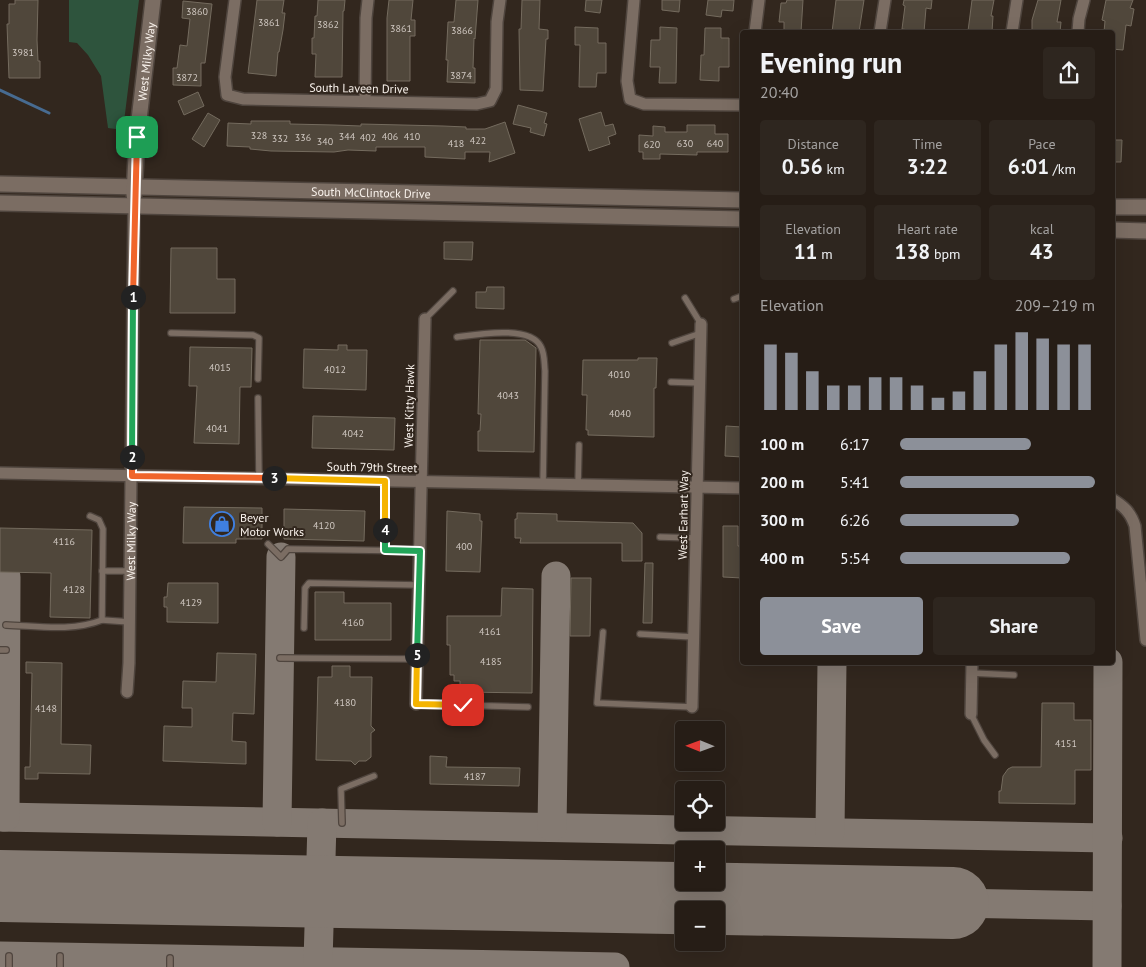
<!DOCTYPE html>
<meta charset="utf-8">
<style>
:root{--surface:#261d16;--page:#2e261f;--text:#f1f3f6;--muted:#a4a2a1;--line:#423b35;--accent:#8c9099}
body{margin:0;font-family:"PT Sans",sans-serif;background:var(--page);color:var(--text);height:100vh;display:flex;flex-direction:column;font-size:19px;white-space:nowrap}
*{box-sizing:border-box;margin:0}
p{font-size:16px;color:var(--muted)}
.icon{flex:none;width:28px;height:28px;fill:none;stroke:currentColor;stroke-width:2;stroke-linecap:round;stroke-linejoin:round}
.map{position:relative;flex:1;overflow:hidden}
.details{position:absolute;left:740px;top:30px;width:375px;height:635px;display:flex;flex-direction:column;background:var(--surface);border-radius:5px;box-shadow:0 5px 20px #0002,0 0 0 1px var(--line)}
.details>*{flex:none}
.needle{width:32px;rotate:271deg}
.buttons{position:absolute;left:675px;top:721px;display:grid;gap:10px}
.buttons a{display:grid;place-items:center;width:50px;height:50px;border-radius:5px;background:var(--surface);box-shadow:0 5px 20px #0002,0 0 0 1px var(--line);font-size:25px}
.pin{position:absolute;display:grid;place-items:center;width:42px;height:42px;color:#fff;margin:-21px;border-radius:10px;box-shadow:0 2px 8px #0006}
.km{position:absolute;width:25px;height:25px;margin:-12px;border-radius:50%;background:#222;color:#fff;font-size:14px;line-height:25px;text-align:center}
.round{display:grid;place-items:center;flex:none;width:52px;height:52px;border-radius:5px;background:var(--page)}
.head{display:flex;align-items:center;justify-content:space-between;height:85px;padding:0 20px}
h1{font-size:28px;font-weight:700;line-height:38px}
.metrics{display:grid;grid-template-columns:repeat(3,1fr);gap:8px;height:85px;padding:5px 20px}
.metrics div{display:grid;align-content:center;border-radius:5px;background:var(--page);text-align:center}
.metrics b{font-size:21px;font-weight:700}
.metrics small{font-size:14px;font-weight:400}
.metrics p{font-size:14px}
.chart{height:140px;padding:10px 20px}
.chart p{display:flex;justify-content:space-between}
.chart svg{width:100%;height:90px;margin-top:5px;stroke:var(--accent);stroke-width:6}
.button{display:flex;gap:10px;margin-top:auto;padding:10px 20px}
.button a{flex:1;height:58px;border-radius:5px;background:var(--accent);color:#fff;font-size:20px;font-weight:700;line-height:58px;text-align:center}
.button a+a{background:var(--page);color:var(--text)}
ul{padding:0 20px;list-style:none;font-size:16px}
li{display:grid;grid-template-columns:80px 60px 1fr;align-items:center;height:38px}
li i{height:12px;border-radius:6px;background:var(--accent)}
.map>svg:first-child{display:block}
</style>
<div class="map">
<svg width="1146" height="967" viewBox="0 0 1146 967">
<rect width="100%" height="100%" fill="#32271e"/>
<polygon fill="#2e543d" points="69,0 139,0 123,130 108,128 101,76 88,55 77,43 69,42"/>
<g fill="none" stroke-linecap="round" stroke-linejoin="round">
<polyline stroke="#476b91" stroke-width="3" points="0,90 49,113"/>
<g stroke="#847a72" stroke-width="29">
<polyline points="0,817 1108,838"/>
<polyline points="5,817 6,577"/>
<polyline points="277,822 281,557"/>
<polyline points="552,827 556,576"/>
<polyline points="830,832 832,662"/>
<polyline points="953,903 1107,906"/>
<polyline points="0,956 615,967"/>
<polyline points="318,962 322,823"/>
<polyline points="1107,967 1108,662"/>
</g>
<polyline stroke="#847a72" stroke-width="72" points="0,886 953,903"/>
</g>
<g fill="#50473b" stroke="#746b5e">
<polygon points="15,0 38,0 37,40 38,61 40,61 40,78 9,78 7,24 9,24 9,4 15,4"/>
<polygon points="257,0 284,0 282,13 285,13 283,30 279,52 278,52 276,76 248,73"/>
<polygon points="318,0 345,0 344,11 343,11 342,77 315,77 316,54 312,54 312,38 314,38 315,16 317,16"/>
<polygon points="389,0 413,0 411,20 415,20 415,36 410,36 410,81 387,81 387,18"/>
<polygon points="456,0 478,0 475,39 474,38 473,68 475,68 475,83 447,82 448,60 446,60 448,22 454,22"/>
<polygon points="522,0 540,0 539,29 548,30 548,39 546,39 543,91 520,90 519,29 521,29"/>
<polygon points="586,0 602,0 600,13 585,11"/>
<polygon points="662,0 680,0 679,12 662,10"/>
<polygon points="708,0 734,0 733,11 722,10 721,17 706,15"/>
<polygon points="787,0 803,0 801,32 784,32 784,22 779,22 781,3 786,3"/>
<polygon points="836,0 864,0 859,32 832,32"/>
<polygon points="904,0 932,0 931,9 926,8 924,32 902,29 905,6 903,5"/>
<polygon points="972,0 994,0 991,16 993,16 992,32 968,31"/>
<polygon points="1038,0 1061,0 1057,22 1061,22 1060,32 1032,32 1032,20"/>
<polygon points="1106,0 1133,0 1130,8 1134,9 1131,26 1126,25 1123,50 1112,49 1112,32 1104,32 1105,21 1102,20"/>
<polygon points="183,1 212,4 205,63 201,63 201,86 173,85 173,68 177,68 180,45 187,46 190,19 182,18"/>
<polygon points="575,27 598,28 598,43 606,43 606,73 597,73 596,87 579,87 580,45 575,45"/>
<polygon points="660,27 677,28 676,83 659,83 660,67 650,67 651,40 660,40"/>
<polygon points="705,28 721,28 721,38 729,38 729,67 719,67 719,81 700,80 701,55 704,55"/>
<polygon points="198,92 204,106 184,115 178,101"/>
<polygon points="518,105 547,113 544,123 547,124 544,136 530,132 531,128 513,124"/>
<polygon points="601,112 605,126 613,124 616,134 608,137 610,144 589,151 579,119"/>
<polygon points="208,113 220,120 204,147 192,139"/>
<polygon points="251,121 290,121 290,124 334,125 361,126 361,124 443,126 466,127 466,129 485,129 505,122 515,153 489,162 490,152 465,152 465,159 425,157 425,147 376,147 376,151 348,150 334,152 271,151 250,149 250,147 227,146 228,123 251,124"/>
<polygon points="687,125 715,125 715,134 728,134 728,152 697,152 697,155 660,154 660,159 643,159 643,152 639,152 639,135 653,136 653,126 665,127 665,132 687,132"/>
<polygon points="1112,140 1122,140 1121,162 1112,162"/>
<polygon points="444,242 473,242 472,260 444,259"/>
<polygon points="171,248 217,248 217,279 235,279 235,313 170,313"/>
<polygon points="487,287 504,287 504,309 476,308 476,292 486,292"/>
<polygon points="480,340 525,340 536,348 534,452 478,451 478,431 480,431 481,414 478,414"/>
<polygon points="338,345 347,345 347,350 367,350 366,390 303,388 304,349 338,350"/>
<polygon points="190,347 252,348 251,387 240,387 239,444 194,443 197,386 189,386"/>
<polygon points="638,358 657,358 656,388 654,388 654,437 588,435 588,430 586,430 587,395 582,395 583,360 638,360"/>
<polygon points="313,416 395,418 394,450 312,448"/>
<polygon points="726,426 742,427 742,457 725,456"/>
<polygon points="184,507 262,508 262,539 236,539 236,543 183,543"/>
<polygon points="284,509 365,511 364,541 284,539"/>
<polygon points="447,511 480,514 480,521 482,521 480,572 446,571"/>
<polygon points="517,513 557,514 557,521 633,523 642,533 642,561 622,561 622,543 520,543 521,538 515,538 515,519 517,519"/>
<polygon points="723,526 738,526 738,546 742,546 742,578 723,577"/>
<polygon points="0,528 92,530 90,618 50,617 51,573 0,572"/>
<polygon points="645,563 653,563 652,623 643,623"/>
<polygon points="571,578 591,578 590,636 570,636"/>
<polygon points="168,583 218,583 218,623 167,622 167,607 164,607 164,597 167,597"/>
<polygon points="502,588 533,589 532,693 460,692 460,681 454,681 454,675 450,675 450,645 447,645 447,616 501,616"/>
<polygon points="315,592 344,592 344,603 391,603 391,640 315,640"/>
<polygon points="217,653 256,654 254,714 233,713 232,741 246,742 246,764 163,761 164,726 192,727 192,708 182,708 183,681 216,682"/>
<polygon points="26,662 62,663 61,744 91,745 90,774 38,773 38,779 25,779 25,767 30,767 32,673 26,673"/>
<polygon points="332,666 350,666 350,677 372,677 371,726 375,730 371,733 371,757 366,761 359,761 355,765 351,761 316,760 318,677 332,677"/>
<polygon points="1042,703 1074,703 1074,720 1091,720 1091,770 1075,770 1075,804 999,803 999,791 1001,791 1003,776 1008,769 1012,767 1041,767"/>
<polygon points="430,756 447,757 446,767 520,768 519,786 430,784"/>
</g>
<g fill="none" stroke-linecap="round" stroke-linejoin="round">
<defs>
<g id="lane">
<polyline points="685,298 701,324"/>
<polyline points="734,299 742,296"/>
<polyline points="425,319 453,291"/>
<polyline points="171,333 253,335 259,338 258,379"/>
<path d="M457,337C478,334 531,325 541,347C545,355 544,363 545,371L543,484"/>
<polyline points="672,343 701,333"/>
<polyline points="671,382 700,383"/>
<polyline points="258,398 259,478"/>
<polyline points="385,481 385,550"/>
<polyline points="578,485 579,445"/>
<polyline points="660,537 696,538"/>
<polyline points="268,544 281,557 288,549 420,551"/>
<polyline points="102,571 130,571"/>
<polyline points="102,620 130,622"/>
<path d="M6,625C37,626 72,632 102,620L103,529L99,520L90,516"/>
<polyline points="304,628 305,588 309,583 419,585"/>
<polyline points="603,632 597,703 692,707"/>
<polyline points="640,634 694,637"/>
<polyline points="0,650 6,650"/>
<polyline points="280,658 417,659"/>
<polyline points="971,673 1014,675"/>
<polyline points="416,704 528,707"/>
<polyline points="971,714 984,740 995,755"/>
<polyline points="342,823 341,789 374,776"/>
<polyline points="9,967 9,956"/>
<polyline points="60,967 60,956"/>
<polyline points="170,967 170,958"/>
</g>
<g id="street">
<polyline points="235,0 225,77 227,95 243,99 477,104 490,101 496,89 497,22 500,0"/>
<polyline points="634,0 627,81 630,99 644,104 742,105"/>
<polyline points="755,32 759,0"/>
<polyline points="880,32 885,0"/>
<polyline points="1012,32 1017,0"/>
<polyline points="1078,32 1079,19 1084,0"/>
<polyline points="365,101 366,18 368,0"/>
<polyline points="0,473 742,488"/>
<path d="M1112,499C1124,506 1131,513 1135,526L1146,640"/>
<path id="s1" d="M127,692L129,663L134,206"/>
<polyline points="416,704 425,319"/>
<polyline points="692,707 701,324"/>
<polyline points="971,714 972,662"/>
</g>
<g id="secondary">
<path id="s2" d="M0,184L742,200"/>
<path id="s3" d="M134,195L137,137L153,0"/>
<polyline points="0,203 742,219"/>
<polyline points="1112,207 1146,207"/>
<polyline points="1112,230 1146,231"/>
</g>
</defs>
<use href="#lane" stroke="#4f453e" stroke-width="8"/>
<use href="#street" stroke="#4f453e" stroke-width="14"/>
<use href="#secondary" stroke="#4f453e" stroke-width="18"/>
<use href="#lane" stroke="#7b6d63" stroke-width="5.5"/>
<use href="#street" stroke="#7b6d63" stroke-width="11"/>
<use href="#secondary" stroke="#7b6d63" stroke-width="15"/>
</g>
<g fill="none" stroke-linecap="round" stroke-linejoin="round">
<defs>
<polyline id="split-1" points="133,297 137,137"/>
<polyline id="split-2" points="132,457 133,297"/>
<polyline id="split-3" points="132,457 132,476 274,478"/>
<polyline id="split-4" points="274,478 385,481 385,530"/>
<polyline id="split-5" points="385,530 385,550 420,551 417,655"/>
<polyline id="split-6" points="417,655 416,704 463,705"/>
</defs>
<use href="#split-1" stroke="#fff" stroke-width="10"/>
<use href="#split-2" stroke="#fff" stroke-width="10"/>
<use href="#split-3" stroke="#fff" stroke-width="10"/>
<use href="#split-4" stroke="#fff" stroke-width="10"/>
<use href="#split-5" stroke="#fff" stroke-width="10"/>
<use href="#split-6" stroke="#fff" stroke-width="10"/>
<use href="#split-1" stroke="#f0652b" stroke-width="6"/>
<use href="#split-2" stroke="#22a559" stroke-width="6"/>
<use href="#split-3" stroke="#f0652b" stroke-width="6"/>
<use href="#split-4" stroke="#f5b400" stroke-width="6"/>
<use href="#split-5" stroke="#22a559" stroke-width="6"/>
<use href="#split-6" stroke="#f5b400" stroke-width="6"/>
</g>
<defs>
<symbol id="shop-ring" viewBox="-11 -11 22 22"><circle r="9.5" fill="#32271e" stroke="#3f7fe0" stroke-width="1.5"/><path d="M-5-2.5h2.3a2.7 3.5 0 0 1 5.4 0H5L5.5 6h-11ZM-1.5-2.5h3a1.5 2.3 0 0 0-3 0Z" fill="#3f7fe0"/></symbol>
</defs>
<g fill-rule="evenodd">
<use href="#shop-ring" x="208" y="510" width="28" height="28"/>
</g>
<g text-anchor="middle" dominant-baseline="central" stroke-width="4" stroke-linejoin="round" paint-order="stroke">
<g font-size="10" fill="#cfc7c0">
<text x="197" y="11">3860</text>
<text x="269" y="22">3861</text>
<text x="328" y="24">3862</text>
<text x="401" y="28">3861</text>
<text x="462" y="30">3866</text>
<text x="23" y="52">3981</text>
<text x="461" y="75">3874</text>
<text x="187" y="77">3872</text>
<text x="259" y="135">328</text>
<text x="347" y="136">344</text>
<text x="390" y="136">406</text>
<text x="412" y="136">410</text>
<text x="303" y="137">336</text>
<text x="368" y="137">402</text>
<text x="280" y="138">332</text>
<text x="478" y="140">422</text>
<text x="325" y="141">340</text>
<text x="456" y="143">418</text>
<text x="685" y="143">630</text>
<text x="715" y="143">640</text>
<text x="652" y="144">620</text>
<text x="220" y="367">4015</text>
<text x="335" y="369">4012</text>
<text x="619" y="374">4010</text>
<text x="508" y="395">4043</text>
<text x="620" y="413">4040</text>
<text x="217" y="428">4041</text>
<text x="353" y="433">4042</text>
<text x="324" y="525">4120</text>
<text x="64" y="541">4116</text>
<text x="464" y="546">400</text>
<text x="74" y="589">4128</text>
<text x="191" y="602">4129</text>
<text x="353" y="622">4160</text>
<text x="490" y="631">4161</text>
<text x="491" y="661">4185</text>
<text x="345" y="702">4180</text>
<text x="46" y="708">4148</text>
<text x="1066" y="743">4151</text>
<text x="475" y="776">4187</text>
</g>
<g font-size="12" fill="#f9f2ec" stroke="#32271e">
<text stroke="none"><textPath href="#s3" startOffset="134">West Milky Way</textPath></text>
<text transform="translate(359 88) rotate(1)">South Laveen Drive</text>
<text stroke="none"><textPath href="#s2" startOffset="371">South McClintock Drive</textPath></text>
<text transform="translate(409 406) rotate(-89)">West Kitty Hawk</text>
<text transform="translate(372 467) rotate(1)">South 79th Street</text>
<text transform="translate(683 515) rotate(-89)">West Earhart Way</text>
<text stroke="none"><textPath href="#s1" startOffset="151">West Milky Way</textPath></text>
</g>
<g font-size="12" fill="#f9f2ec" stroke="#32271e" text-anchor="start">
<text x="240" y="517">Beyer<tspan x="240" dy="14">Motor Works</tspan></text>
</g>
</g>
</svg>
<div class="buttons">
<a><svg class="needle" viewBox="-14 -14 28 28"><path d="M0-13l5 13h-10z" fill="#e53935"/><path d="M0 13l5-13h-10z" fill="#a4a2a1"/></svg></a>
<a><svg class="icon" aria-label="locate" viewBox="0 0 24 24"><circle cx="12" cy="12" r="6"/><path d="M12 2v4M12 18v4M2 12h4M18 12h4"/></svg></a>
<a>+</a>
<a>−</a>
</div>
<div class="pin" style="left:137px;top:137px;background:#1e9e55"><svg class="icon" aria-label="arrive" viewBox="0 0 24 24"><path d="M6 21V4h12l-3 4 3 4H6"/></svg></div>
<div class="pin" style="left:463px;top:705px;background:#d93025"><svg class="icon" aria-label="check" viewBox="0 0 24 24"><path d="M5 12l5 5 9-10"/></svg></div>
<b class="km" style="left:133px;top:297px">1</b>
<b class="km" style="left:132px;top:457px">2</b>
<b class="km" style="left:274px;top:478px">3</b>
<b class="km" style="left:385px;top:530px">4</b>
<b class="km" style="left:417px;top:655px">5</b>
<section class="details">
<div class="head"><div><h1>Evening run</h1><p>20:40</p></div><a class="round"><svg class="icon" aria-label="share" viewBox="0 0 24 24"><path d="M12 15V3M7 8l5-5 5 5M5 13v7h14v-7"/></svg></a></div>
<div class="metrics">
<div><p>Distance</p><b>0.56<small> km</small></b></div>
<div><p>Time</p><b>3:22</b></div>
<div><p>Pace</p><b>6:01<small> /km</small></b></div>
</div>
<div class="metrics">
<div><p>Elevation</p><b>11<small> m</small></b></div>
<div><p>Heart rate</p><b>138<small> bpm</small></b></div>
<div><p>kcal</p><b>43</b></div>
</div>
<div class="chart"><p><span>Elevation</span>209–219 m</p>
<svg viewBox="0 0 160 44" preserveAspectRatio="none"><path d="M5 44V12M15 44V16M25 44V25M35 44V32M45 44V32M55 44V28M65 44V28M75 44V32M85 44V38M95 44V35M105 44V25M115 44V12M125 44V6M135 44V9M145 44V12M155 44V12"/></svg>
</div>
<ul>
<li><b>100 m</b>6:17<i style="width:67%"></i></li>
<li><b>200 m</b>5:41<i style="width:100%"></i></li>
<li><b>300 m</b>6:26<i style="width:61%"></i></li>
<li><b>400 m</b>5:54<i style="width:87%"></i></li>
</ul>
<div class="button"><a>Save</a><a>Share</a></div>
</section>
</div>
